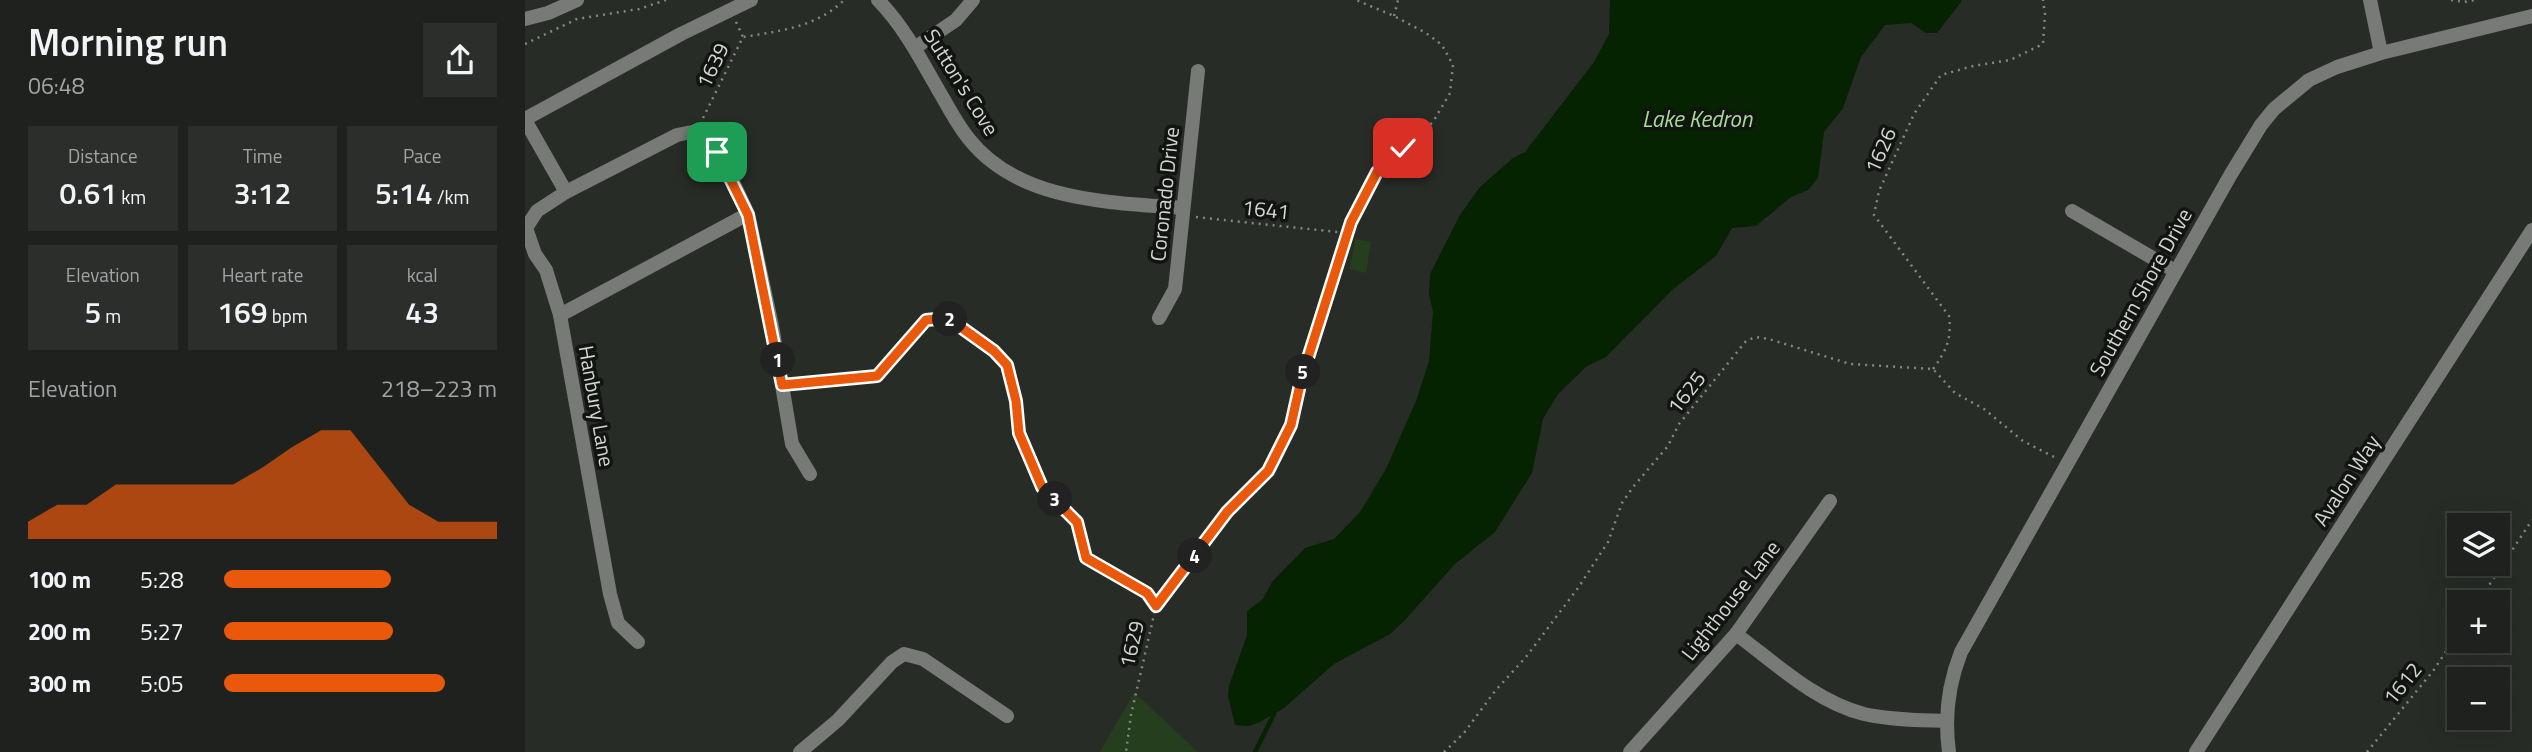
<!DOCTYPE html>
<meta charset="utf-8">
<style>
:root{--surface:#1e211d;--page:#2b2e2a;--text:#f1f3f6;--muted:#a1a3a4;--line:#3c3e3b;--accent:#ea580c}
body{margin:0;font-family:"Titillium Web",sans-serif;background:var(--page);color:var(--text);height:100vh;display:flex;flex-direction:column;font-size:26px;white-space:nowrap}
*{box-sizing:border-box;margin:0}
p{font-size:23px;color:var(--muted)}
.icon{flex:none;width:38px;height:38px;fill:none;stroke:currentColor;stroke-width:2;stroke-linecap:round;stroke-linejoin:round}
.map{position:relative;flex:1;overflow:hidden}
.panel{display:flex;flex-direction:column;background:var(--surface);width:525px}
.panel>*{flex:none}
.tools{position:absolute;left:1922px;top:513px;display:grid;gap:14px}
.tools a{display:grid;place-items:center;width:63px;height:63px;border-radius:0px;background:var(--surface);box-shadow:0 7px 28px #0002,0 0 0 2px var(--line);font-size:35px}
.pin{position:absolute;display:grid;place-items:center;width:60px;height:60px;color:#fff;margin:-30px;border-radius:14px;box-shadow:0 4px 10px #0006}
.km{position:absolute;width:35px;height:35px;margin:-18px;border-radius:50%;background:#222;color:#fff;font-size:19px;line-height:35px;text-align:center}
.round{display:grid;place-items:center;flex:none;width:74px;height:74px;border-radius:0px;background:var(--page)}
.overview{display:flex;align-items:center;justify-content:space-between;height:119px;padding:0 28px}
h1{font-size:38px;font-weight:600;line-height:52px}
.stats{display:grid;grid-template-columns:repeat(3,1fr);gap:10px;height:119px;padding:7px 28px}
.stats div{display:grid;align-content:center;border-radius:0px;background:var(--page);text-align:center}
.stats b{font-size:30px;font-weight:600}
.stats small{font-size:19px;font-weight:400}
.stats p{font-size:19px}
.chart{height:196px;padding:14px 28px}
.chart p{display:flex;justify-content:space-between}
.chart svg{width:100%;height:126px;margin-top:7px;fill:var(--accent);opacity:.7}
ul{padding:0 28px;list-style:none;font-size:23px}
li{display:grid;grid-template-columns:112px 84px 1fr;align-items:center;height:52px}
li i{height:18px;border-radius:9px;background:var(--accent)}
main{display:flex;flex:1;min-height:0}
.map>svg:first-child{display:block}
</style>
<main>
<section class="panel">
<div class="overview"><div><h1>Morning run</h1><p>06:48</p></div><a class="round"><svg class="icon" aria-label="share" viewBox="0 0 24 24"><path d="M12 15V3M7 8l5-5 5 5M5 13v7h14v-7"/></svg></a></div>
<div class="stats">
<div><p>Distance</p><b>0.61<small> km</small></b></div>
<div><p>Time</p><b>3:12</b></div>
<div><p>Pace</p><b>5:14<small> /km</small></b></div>
</div>
<div class="stats">
<div><p>Elevation</p><b>5<small> m</small></b></div>
<div><p>Heart rate</p><b>169<small> bpm</small></b></div>
<div><p>kcal</p><b>43</b></div>
</div>
<div class="chart"><p><span>Elevation</span>218–223 m</p>
<svg viewBox="0 0 160 44" preserveAspectRatio="none"><path d="M0 44V38L10 32L20 32L30 25L40 25L50 25L60 25L70 25L80 19L90 12L100 6L110 6L120 19L130 32L140 38L150 38L160 38V44z"/></svg>
</div>
<ul>
<li><b>100 m</b>5:28<i style="width:61%"></i></li>
<li><b>200 m</b>5:27<i style="width:62%"></i></li>
<li><b>300 m</b>5:05<i style="width:81%"></i></li>
</ul>
</section>
<div class="map">
<svg width="2007" height="752" viewBox="0 0 2007 752">
<rect width="100%" height="100%" fill="#282c27"/>
<g fill="#253e1e">
<polygon points="830,239 846,242 841,273 825,269"/>
<polygon points="609,693 614,697 673,752 575,752"/>
</g>
<polygon fill="#052300" points="1085,0 1436,0 1436,2 1412,33 1401,33 1386,23 1360,25 1336,57 1318,108 1299,132 1293,178 1283,190 1266,197 1231,226 1207,228 1191,256 1147,290 1081,357 1062,366 1033,394 1018,419 1007,473 970,532 930,564 880,620 865,634 809,664 759,708 735,722 724,726 710,725 703,696 704,686 722,635 722,611 738,599 747,582 780,548 809,539 835,512 861,469 891,401 904,361 908,312 904,294 905,274 935,215 954,188 988,158 1000,152 1069,62 1084,34"/>
<g fill="none" stroke-linecap="round" stroke-linejoin="round">
<polyline stroke="#052300" stroke-width="4.5" points="730,752 749,714"/>
<g stroke="#848783" stroke-width="2.5" stroke-dasharray="2 5" stroke-linecap="butt">
<polyline points="1926,0 1939,2 1950,0"/>
<polyline points="869,16 873,0"/>
<polyline points="211,22 218,37"/>
<polyline points="0,44 52,19 114,9 141,0"/>
<path d="M178,118L218,37C255,31 292,27 319,0"/>
<polyline points="671,217 821,233"/>
<path d="M1408,369C1421,351 1427,339 1424,316L1349,215L1354,191L1389,114L1416,75L1448,66L1485,60L1518,44L1520,14L1518,0"/>
<polyline points="271,383 352,376 401,320 423,318 469,351 482,365 491,401 494,433 517,487 552,522 561,558 622,593 631,606 606,715 601,752"/>
<polyline points="1953,602 2007,520"/>
<polyline points="631,606 702,512 743,471 766,425 776,380 826,222 852,172 908,122 925,93 928,65 917,45 901,33 869,16 831,0"/>
<polyline points="919,752 939,733 970,691 1001,657 1053,588 1083,542 1097,503 1108,487 1143,446 1154,424 1221,341 1231,337 1244,339 1325,364 1408,369 1430,393 1459,409 1498,441 1531,458"/>
<polyline points="1842,752 1908,671 1934,632"/>
</g>
<g stroke="#787a77" stroke-width="14">
<path d="M353,0C382,30 398,64 418,98C426,112 434,127 444,139C494,202 584,202 657,208"/>
<polyline points="1845,0 1856,53"/>
<polyline points="0,19 23,13 52,0"/>
<polyline points="391,47 431,20 448,0"/>
<polyline points="0,119 156,34 226,0"/>
<polyline points="0,120 41,192"/>
<polyline points="1547,211 1650,271"/>
<polyline points="35,315 223,214"/>
<polyline points="634,318 650,289 673,71"/>
<path d="M1211,634C1250,663 1291,702 1339,714C1366,720 1394,720 1420,721"/>
<polyline points="113,642 93,623 85,594 35,315 21,270 10,254 1,228 12,211 41,192 152,135 172,131 178,134 201,167 223,214 247,326 267,444 285,474"/>
<polyline points="275,752 313,720 367,662 379,654 398,659 482,716"/>
<polyline points="1105,752 1211,634 1305,501"/>
<path d="M1424,752C1419,716 1423,685 1436,652L1706,174L1736,125L1749,109L1784,80L1812,67L1856,53L2007,16"/>
<polyline points="1671,752 2007,230"/>
</g>
</g>
<g fill="none" stroke-linecap="round" stroke-linejoin="round">
<defs>
<polyline id="route" points="192,152 223,215 257,385 352,376 401,320 423,318 469,351 482,365 491,401 494,433 517,487 552,522 561,558 622,593 631,606 702,512 743,471 766,425 776,380 826,222 852,172 878,148"/>
</defs>
<use href="#route" stroke="#fff" stroke-width="14"/>
<use href="#route" stroke="#ea580c" stroke-width="9"/>
</g>
<g text-anchor="middle" dominant-baseline="central" stroke-width="7" stroke-linejoin="round" paint-order="stroke">
<g font-size="21" fill="#d3d6d3" stroke="#121411">
<text transform="translate(187 65) rotate(-64)">1639</text>
<text transform="translate(437 82) rotate(58)">Sutton's Cove</text>
<text transform="translate(1355 150) rotate(-66)">1626</text>
<text transform="translate(639 194) rotate(-84)">Coronado Drive</text>
<text transform="translate(741 209) rotate(6)">1641</text>
<text transform="translate(1615 292) rotate(-61)">Southern Shore Drive</text>
<text transform="translate(1161 392) rotate(-52)">1625</text>
<text transform="translate(72 406) rotate(80)">Hanbury Lane</text>
<text transform="translate(1821 480) rotate(-57)">Avalon Way</text>
<text transform="translate(1205 600) rotate(-52)">Lighthouse Lane</text>
<text transform="translate(606 644) rotate(-77)">1629</text>
<text transform="translate(1877 683) rotate(-51)">1612</text>
</g>
<g font-size="23" font-style="italic" fill="#a7db99" stroke="#121411">
<text x="1172" y="118">Lake Kedron</text>
</g>
</g>
</svg>
<div class="tools">
<a><svg class="icon" aria-label="layers" viewBox="0 0 24 24"><path d="M12 4l9 5-9 5-9-5zM3 14l9 5 9-5"/></svg></a>
<a>+</a>
<a>−</a>
</div>
<div class="pin" style="left:192px;top:152px;background:#1e9e55"><svg class="icon" aria-label="arrive" viewBox="0 0 24 24"><path d="M6 21V4h12l-3 4 3 4H6"/></svg></div>
<div class="pin" style="left:878px;top:148px;background:#d93025"><svg class="icon" aria-label="check" viewBox="0 0 24 24"><path d="M5 12l5 5 9-10"/></svg></div>
<b class="km" style="left:253px;top:360px">1</b>
<b class="km" style="left:425px;top:319px">2</b>
<b class="km" style="left:530px;top:499px">3</b>
<b class="km" style="left:670px;top:556px">4</b>
<b class="km" style="left:778px;top:372px">5</b>
</div>
</main>
